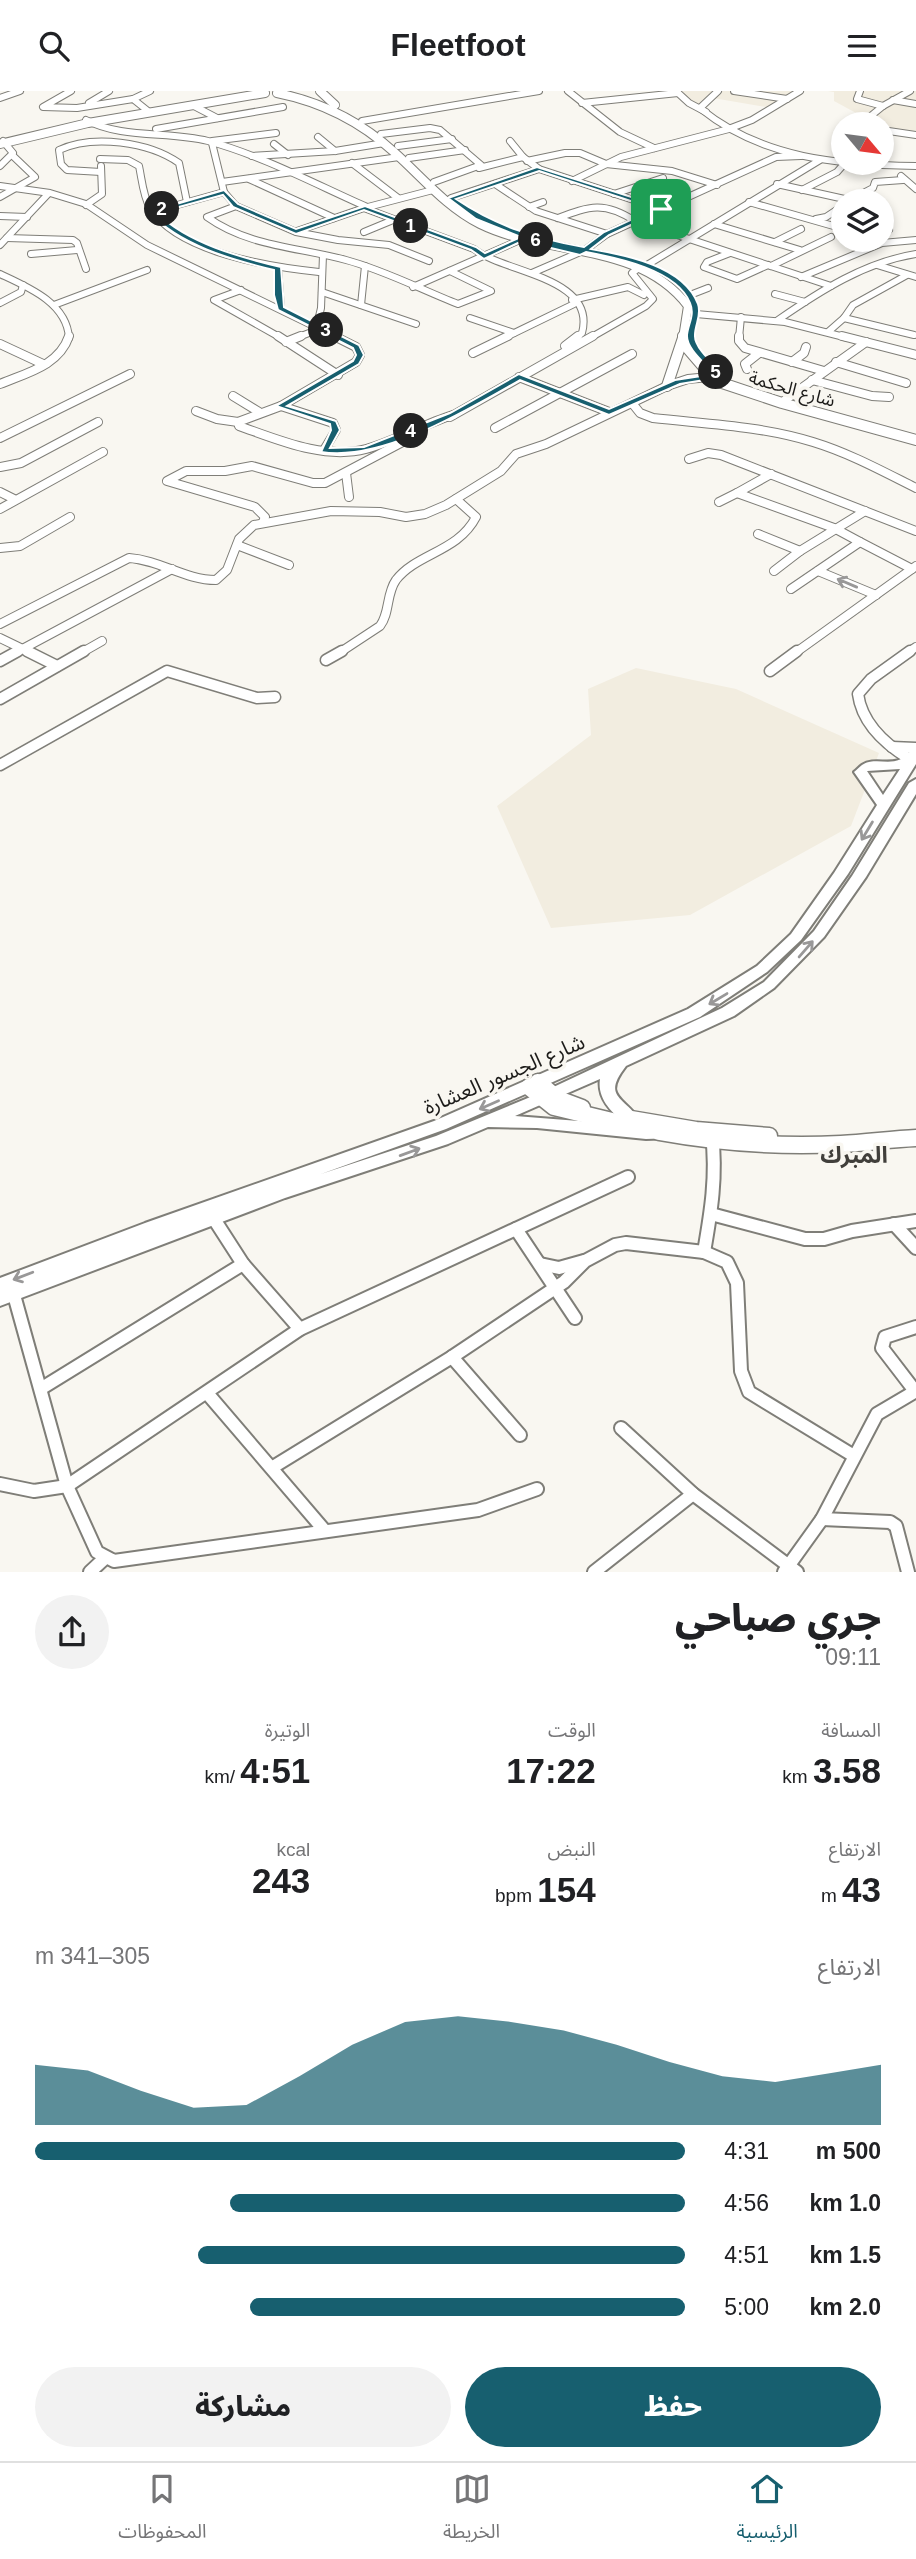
<!DOCTYPE html>
<html lang="ar">
<meta charset="utf-8">
<style>
:root{--surface:#fff;--page:#f2f2f2;--text:#202124;--muted:#757577;--line:#e0e0e0;--accent:#175f6f}
body{margin:0;font-family:Helvetica,"Noto Sans Arabic",sans-serif;background:var(--page);color:var(--text);direction:rtl;height:100vh;display:flex;flex-direction:column;font-size:26px;white-space:nowrap}
*{box-sizing:border-box;margin:0}
p{font-size:23px;color:var(--muted)}
.icon{flex:none;width:38px;height:38px;fill:none;stroke:currentColor;stroke-width:2;stroke-linecap:round;stroke-linejoin:round}
.map{position:relative;height:1481px;overflow:hidden;direction:ltr}
.panel{display:flex;flex-direction:column;background:var(--surface);flex:1}
.panel>*{flex:none}
.needle{width:46px;rotate:119deg}
.controls{position:absolute;left:831px;top:21px;display:grid;gap:14px}
.controls a{display:grid;place-items:center;width:63px;height:63px;border-radius:50%;background:var(--surface);box-shadow:0 4px 10px #0003;font-size:35px}
.pin{position:absolute;display:grid;place-items:center;width:60px;height:60px;color:#fff;margin:-30px;border-radius:14px;box-shadow:0 4px 10px #0006}
.km{position:absolute;width:35px;height:35px;margin:-18px;border-radius:50%;background:#222;color:#fff;font-size:19px;line-height:35px;text-align:center}
.round{display:grid;place-items:center;flex:none;width:74px;height:74px;border-radius:37px;background:var(--page)}
.headline{display:flex;align-items:center;justify-content:space-between;height:119px;padding:0 35px}
h1{font-size:38px;font-weight:800;line-height:52px}
.figures{display:grid;grid-template-columns:repeat(3,1fr);gap:10px;height:119px;padding:7px 35px}
.figures div{display:grid;align-content:center}
.figures b{font-size:35px;font-weight:800}
.figures small{font-size:19px;font-weight:400}
.figures p{font-size:19px}
.chart{height:196px;padding:14px 35px}
.chart p{display:flex;justify-content:space-between}
.chart svg{width:100%;height:126px;margin-top:7px;fill:var(--accent);opacity:.7}
.primary-button{display:flex;gap:14px;margin-top:auto;padding:14px 35px}
.primary-button a{flex:1;height:80px;border-radius:42px;background:var(--accent);color:#fff;font-size:28px;font-weight:800;line-height:80px;text-align:center}
.primary-button a+a{background:var(--page);color:var(--text)}
ul{padding:0 35px;list-style:none;font-size:23px}
li{display:grid;grid-template-columns:112px 84px 1fr;align-items:center;height:52px}
li i{height:18px;border-radius:9px;background:var(--accent)}
header{display:flex;justify-content:space-between;align-items:center;height:91px;padding:0 35px;background:var(--surface);font-size:32px;font-weight:800}
.dock{display:flex;justify-content:space-around;align-items:center;height:98px;border-top:2px solid var(--line);background:var(--surface);font-size:19px;color:var(--muted)}
.dock a{display:grid;justify-items:center;gap:4px}
.dock .on{color:var(--accent)}
.map>svg:first-child{display:block}
</style>
<header><svg class="icon" aria-label="menu" viewBox="0 0 24 24"><path d="M4 6h16M4 12h16M4 18h16"/></svg>Fleetfoot<svg class="icon" aria-label="search" viewBox="0 0 24 24"><circle cx="10" cy="10" r="6"/><path d="M15 15l6 6"/></svg></header>
<div class="map">
<svg width="916" height="1481" viewBox="0 0 916 1481">
<rect width="100%" height="100%" fill="#f9f7f1"/>
<g fill="#f2ede0">
<polygon points="677,0 796,0 772,17 713,7 696,16"/>
<polygon points="828,0 916,0 916,43 887,36 858,23 834,10 834,1"/>
<polygon points="636,577 736,598 879,662 851,735 690,824 551,837 497,715 591,644 588,598"/>
</g>
<g fill="none" stroke-linecap="round" stroke-linejoin="round">
<defs>
<g id="minor-far3">
<polyline points="71,0 43,16 77,17 133,8 148,20"/>
<polyline points="568,0 620,41 654,57"/>
<polyline points="676,0 689,12 706,21"/>
<polyline points="734,0 787,8"/>
<polyline points="860,0 857,8 883,15"/>
<polyline points="0,7 20,0"/>
<polyline points="133,8 150,0"/>
<polyline points="893,9 916,13"/>
<polyline points="89,12 109,0"/>
<polyline points="582,12 678,2"/>
<polyline points="194,15 217,27"/>
<polyline points="700,17 718,0"/>
<path d="M701,18C763,68 839,74 916,75"/>
<path d="M86,29C122,48 169,40 208,50C263,65 315,93 367,116"/>
<polyline points="362,30 539,0"/>
<polyline points="861,33 883,15 910,0"/>
<polyline points="731,37 752,29 800,0"/>
<polyline points="156,38 283,16"/>
<polyline points="882,39 916,44"/>
<polyline points="381,43 430,37 440,39 481,74 434,91"/>
<polyline points="318,46 335,60"/>
<polyline points="212,50 276,42"/>
<polyline points="510,50 523,66 539,78 661,118"/>
<polyline points="212,52 224,101 236,115 296,141 338,149 389,154 429,170"/>
<polyline points="274,53 288,64"/>
<polyline points="398,55 452,48"/>
<polyline points="252,65 335,60 384,52"/>
<polyline points="409,67 465,59"/>
<path d="M100,68L128,69L139,75C142,89 143,105 150,117C178,162 271,176 319,181"/>
<polyline points="527,70 565,62 580,62 606,73 672,80 717,94"/>
<polyline points="352,72 398,107"/>
<polyline points="0,75 13,62 3,50"/>
<polyline points="479,77 523,66"/>
<path d="M101,81L67,79L61,73L59,59C93,43 149,51 179,72L187,111"/>
<polyline points="901,85 916,98"/>
<polyline points="249,88 334,127"/>
<polyline points="572,90 621,66 729,38"/>
<polyline points="222,91 399,66"/>
<polyline points="495,93 536,120 607,143"/>
<polyline points="777,93 849,109"/>
<polyline points="0,95 50,102 86,113 147,154 338,247"/>
<polyline points="802,99 837,81 844,73"/>
<polyline points="614,103 663,87"/>
<polyline points="0,106 35,86 12,64"/>
<polyline points="451,107 539,78"/>
<polyline points="848,110 873,97 875,91 903,89"/>
<polyline points="749,111 844,138"/>
<polyline points="86,114 102,103 101,75"/>
<path d="M236,115L207,126C249,156 299,156 346,169C384,179 422,199 458,213L491,200L450,180"/>
<polyline points="529,116 543,111"/>
<path d="M364,117L474,158C504,182 597,186 582,242L575,247"/>
<polyline points="152,121 224,101"/>
<polyline points="0,125 27,126"/>
<path d="M558,127C590,115 604,110 635,130L831,195"/>
<polyline points="816,128 826,126 844,114"/>
<polyline points="882,128 889,139 882,141"/>
<polyline points="714,133 800,159"/>
<polyline points="297,140 364,117 433,99"/>
<polyline points="364,141 393,129"/>
<polyline points="7,147 73,149 77,152 86,178"/>
<polyline points="775,151 801,138"/>
<polyline points="0,154 48,103"/>
<polyline points="730,162 707,171 704,176 737,188 768,174"/>
<polyline points="31,163 77,159"/>
<polyline points="647,174 820,69"/>
<polyline points="877,174 916,186"/>
<polyline points="771,175 831,146"/>
<polyline points="278,177 281,218"/>
<polyline points="532,182 585,159 607,143 776,66 801,65"/>
<path d="M0,183C28,196 67,212 69,247"/>
<polyline points="801,186 882,152 916,149"/>
<polyline points="413,196 522,148"/>
<polyline points="241,199 214,209 281,247"/>
<polyline points="322,201 416,233"/>
<polyline points="775,203 805,211"/>
<polyline points="690,204 708,197"/>
<polyline points="572,209 628,196 644,204"/>
<polyline points="0,212 21,201 23,194"/>
<polyline points="54,214 147,179"/>
<polyline points="361,214 365,175"/>
<polyline points="696,223 785,231 848,247"/>
<polyline points="470,227 514,242"/>
<polyline points="844,227 914,244"/>
<path d="M778,229C820,200 865,171 916,163"/>
<polyline points="317,234 321,217 323,164"/>
<polyline points="828,241 844,227 853,214 907,184"/>
<polyline points="296,247 322,237"/>
<polyline points="504,247 574,213"/>
<polyline points="590,247 646,215 653,208 632,182 640,176"/>
<polyline points="739,247 741,226"/>
</g>
<g id="minor-far2">
<polyline points="278,245 338,284"/>
<path d="M334,245L356,256L360,264L356,271L281,315L238,331L239,335C279,349 324,369 366,358C396,350 423,333 453,324"/>
<polyline points="739,245 739,250 745,257 824,280"/>
<polyline points="842,245 916,264"/>
<polyline points="286,251 301,245"/>
<polyline points="0,253 43,273"/>
<polyline points="565,255 578,245"/>
<polyline points="473,262 508,245"/>
<polyline points="792,271 804,262 806,256"/>
<polyline points="836,271 906,292"/>
<polyline points="747,278 745,273 759,262"/>
<polyline points="519,286 609,321"/>
<polyline points="812,289 872,305 889,306"/>
<path d="M0,293C26,282 59,275 69,245"/>
<polyline points="233,305 259,321"/>
<polyline points="785,309 866,251"/>
<path d="M632,312L640,322L653,327C706,333 762,335 813,351C849,362 882,380 916,397"/>
<polyline points="281,315 333,332 336,339 324,359"/>
<polyline points="196,320 217,328 238,331"/>
<polyline points="450,326 593,245"/>
<polyline points="495,337 632,263"/>
<polyline points="0,347 130,283"/>
<polyline points="689,368 708,362 721,364 916,440"/>
<polyline points="0,376 21,372 98,331"/>
<polyline points="346,382 349,406"/>
<polyline points="771,383 737,402 834,437 860,451 791,498"/>
<polyline points="0,401 14,408"/>
<polyline points="719,411 737,402"/>
<polyline points="0,418 103,361"/>
<polyline points="263,431 265,426 255,416 167,390 186,380 225,380 252,375 313,392 325,392 412,346"/>
<polyline points="758,443 800,460"/>
<polyline points="860,451 912,478"/>
<polyline points="237,454 289,474"/>
<polyline points="0,457 20,455 70,426"/>
<polyline points="774,480 800,460 865,420"/>
<polyline points="818,480 876,504"/>
<path d="M0,533L129,467C160,469 185,489 216,489L227,479L239,448L254,434L331,420L380,421L406,426L425,423L446,414L501,380L516,363L546,353L667,295L688,288L720,285"/>
<polyline points="0,547 31,562"/>
<polyline points="15,562 172,478"/>
<polyline points="81,562 102,550"/>
<path d="M339,562L380,535C390,522 386,503 396,489C417,462 458,461 476,426L456,408"/>
<polyline points="795,562 916,475"/>
<polyline points="907,562 916,556"/>
</g>
<g id="minor-far1">
<polyline points="27,560 57,575"/>
<path d="M910,560L871,588L858,603C862,633 886,654 911,669"/>
<polyline points="326,569 342,560"/>
<polyline points="0,570 18,560"/>
<polyline points="770,580 797,560"/>
<polyline points="0,608 84,560"/>
<polyline points="892,656 916,657"/>
<polyline points="0,674 167,580 257,607 275,606"/>
</g>
<g id="minor">
<polyline points="711,1123 805,1148 824,1148 852,1140 916,1130"/>
<polyline points="214,1128 243,1173 300,1238"/>
<polyline points="894,1133 916,1157"/>
<polyline points="516,1138 575,1227"/>
<path d="M704,1161C711,1121 717,1085 712,1044"/>
<polyline points="540,1173 559,1177 584,1170"/>
<polyline points="14,1204 67,1395 97,1461 114,1470 478,1419 537,1398"/>
<polyline points="452,1266 520,1344"/>
<polyline points="42,1297 243,1173"/>
<polyline points="915,1300 882,1257 885,1246 916,1236"/>
<polyline points="207,1302 325,1440"/>
<polyline points="621,1337 693,1403 797,1481"/>
<polyline points="273,1376 452,1266 564,1191 585,1170 615,1154 626,1152 704,1161 727,1171 737,1192 741,1280 749,1301 854,1365"/>
<polyline points="0,1393 34,1400 67,1395 300,1238 628,1086"/>
<polyline points="822,1428 890,1431 896,1435 908,1481"/>
<polyline points="90,1481 105,1467"/>
<polyline points="594,1481 693,1403"/>
<polyline points="784,1481 822,1428 877,1323 916,1300"/>
</g>
<g id="tertiary-far2">
<polyline points="320,0 335,14"/>
<path d="M277,2C322,11 360,30 394,61C422,86 446,116 480,133C547,166 639,150 688,215L683,247"/>
<polyline points="0,53 88,32 265,2"/>
</g>
<g id="tertiary-far1">
<polyline points="683,245 687,257 712,286 722,292 782,312 916,349"/>
<polyline points="667,295 683,247"/>
</g>
<g id="tertiary">
<polyline points="538,991 558,1008 582,1017"/>
<polyline points="529,996 554,1016 641,1037"/>
<polyline points="631,1028 696,1039 769,1045"/>
<path d="M659,1041C719,1052 780,1056 841,1053C866,1052 891,1048 916,1047"/>
</g>
<path id="secondary" d="M916,658V673L848,783L801,849L767,881L700,926L446,1038L321,1083L436,1045L545,1000L722,917L764,891L814,840L852,785L909,692L916,688V703L866,786L824,846L774,897L734,925L626,975C602,1006 623,1005 639,1028L637,1032H625C611,1021 597,1007 600,988L515,1025L668,1037L674,1039L676,1043L674,1047L646,1048L537,1037L488,1036L448,1053L285,1107L0,1215V1187L145,1132L434,1030L688,918L757,875L791,843L834,782L877,714L854,681C857,679 859,676 862,674C877,664 897,680 911,659ZM900,678L883,704L867,680Z"/>
</defs>
<use href="#minor-far3" stroke="#7f7e78" stroke-width="8"/>
<use href="#minor-far2" stroke="#7f7e78" stroke-width="10"/>
<use href="#minor-far1" stroke="#7f7e78" stroke-width="13"/>
<use href="#minor" stroke="#7f7e78" stroke-width="16"/>
<use href="#tertiary-far2" stroke="#7f7e78" stroke-width="10"/>
<use href="#tertiary-far1" stroke="#7f7e78" stroke-width="12"/>
<use href="#tertiary" stroke="#7f7e78" stroke-width="19"/>
<use href="#secondary" stroke="#7f7e78" stroke-width="4"/>
<use href="#minor-far3" stroke="#fff" stroke-width="6"/>
<use href="#minor-far2" stroke="#fff" stroke-width="8"/>
<use href="#minor-far1" stroke="#fff" stroke-width="10"/>
<use href="#minor" stroke="#fff" stroke-width="12"/>
<use href="#tertiary-far2" stroke="#fff" stroke-width="8"/>
<use href="#tertiary-far1" stroke="#fff" stroke-width="10"/>
<use href="#tertiary" stroke="#fff" stroke-width="16"/>
<use href="#secondary" fill="#fff" fill-rule="evenodd"/>
</g>
<defs><path id="oneway-shaft" d="M-6 0H5M1.5-3L5.5 0L1.5 3" fill="none" stroke-width="1.6" stroke-linecap="round" stroke-linejoin="round" transform="scale(1.75)"/></defs>
<g stroke="#999898">
<use href="#oneway-shaft" transform="translate(847 492) rotate(-157)"/>
<use href="#oneway-shaft" transform="translate(867 740) rotate(121)"/>
<use href="#oneway-shaft" transform="translate(806 858) rotate(-49)"/>
<use href="#oneway-shaft" transform="translate(718 908) rotate(149)"/>
<use href="#oneway-shaft" transform="translate(489 1014) rotate(156)"/>
<use href="#oneway-shaft" transform="translate(410 1061) rotate(-20)"/>
<use href="#oneway-shaft" transform="translate(23 1185) rotate(159)"/>
</g>
<path fill="#175f6f" stroke="#fff" stroke-width="2" fill-rule="evenodd" d="M537,76L663,116V119L609,144L591,158C626,164 684,175 698,213C702,224 695,233 695,244C694,257 715,274 723,283V286L680,293L609,324L520,289C467,319 382,371 321,361L331,339L330,333L276,315L353,270L356,264L353,257L278,219L274,204V179C232,169 179,154 149,121L224,99L238,113L296,138L365,115L476,156L485,162L521,146L476,128L448,107ZM539,80L655,118L604,141L584,156C537,148 496,135 456,108ZM223,104L233,116L296,143L364,119L471,159L484,168L522,150L580,164L586,161C618,167 677,179 690,212C695,224 688,233 687,244C686,258 706,273 714,283L675,289L609,318L519,283L450,322L364,356L330,357L340,339L336,330L287,315L359,273L364,264L359,254L284,216L281,176C239,166 188,152 157,122Z"/>
<g text-anchor="middle" dominant-baseline="central" stroke-width="7" stroke-linejoin="round" paint-order="stroke">
<g font-size="18" fill="#1c1b19" stroke="#f9f7f1">
<text transform="translate(792 298) rotate(16)">شارع الحكمة</text>
</g>
<g font-size="21" fill="#1c1b19" stroke="#f9f7f1">
<text transform="translate(504 983) rotate(-23)">شارع الجسور العشارة</text>
</g>
<g font-size="23" font-weight="bold" fill="#413f3b" stroke="#f9f7f1">
<text x="854" y="1064">المبرك</text>
</g>
</g>
</svg>
<div class="controls">
<a><svg class="needle" viewBox="-14 -14 28 28"><path d="M0-13l5 13h-10z" fill="#e53935"/><path d="M0 13l5-13h-10z" fill="#757577"/></svg></a>
<a><svg class="icon" aria-label="layers" viewBox="0 0 24 24"><path d="M12 4l9 5-9 5-9-5zM3 14l9 5 9-5"/></svg></a>
</div>
<div class="pin" style="left:661px;top:118px;background:#1e9e55"><svg class="icon" aria-label="arrive" viewBox="0 0 24 24"><path d="M6 21V4h12l-3 4 3 4H6"/></svg></div>
<b class="km" style="left:411px;top:135px">1</b>
<b class="km" style="left:162px;top:118px">2</b>
<b class="km" style="left:326px;top:239px">3</b>
<b class="km" style="left:411px;top:340px">4</b>
<b class="km" style="left:716px;top:281px">5</b>
<b class="km" style="left:536px;top:149px">6</b>
</div>
<section class="panel">
<div class="headline"><div><h1>جري صباحي</h1><p>09:11</p></div><a class="round"><svg class="icon" aria-label="share" viewBox="0 0 24 24"><path d="M12 15V3M7 8l5-5 5 5M5 13v7h14v-7"/></svg></a></div>
<div class="figures">
<div><p>المسافة</p><b>3.58<small> km</small></b></div>
<div><p>الوقت</p><b>17:22</b></div>
<div><p>الوتيرة</p><b>4:51<small> /km</small></b></div>
</div>
<div class="figures">
<div><p>الارتفاع</p><b>43<small> m</small></b></div>
<div><p>النبض</p><b>154<small> bpm</small></b></div>
<div><p>kcal</p><b>243</b></div>
</div>
<div class="chart"><p><span>الارتفاع</span>305–341 m</p>
<svg viewBox="0 0 160 44" preserveAspectRatio="none"><path d="M0 44V23L10 25L20 32L30 38L40 37L50 27L60 16L70 8L80 6L90 8L100 11L110 16L120 22L130 27L140 29L150 26L160 23V44z"/></svg>
</div>
<ul>
<li><b>500 m</b>4:31<i style="width:100%"></i></li>
<li><b>1.0 km</b>4:56<i style="width:70%"></i></li>
<li><b>1.5 km</b>4:51<i style="width:75%"></i></li>
<li><b>2.0 km</b>5:00<i style="width:67%"></i></li>
</ul>
<div class="primary-button"><a>حفظ</a><a>مشاركة</a></div>
</section>
<nav class="dock">
<a class="on"><svg class="icon" aria-label="home" viewBox="0 0 24 24"><path d="M3 11l9-7 9 7M6 9v11h12V9"/></svg>الرئيسية</a>
<a><svg class="icon" aria-label="map" viewBox="0 0 24 24"><path d="M3 6l6-2 6 2 6-2v14l-6 2-6-2-6 2zM9 4v14M15 6v14"/></svg>الخريطة</a>
<a><svg class="icon" aria-label="saved" viewBox="0 0 24 24"><path d="M7 4h10v16l-5-4-5 4z"/></svg>المحفوظات</a>
</nav>
